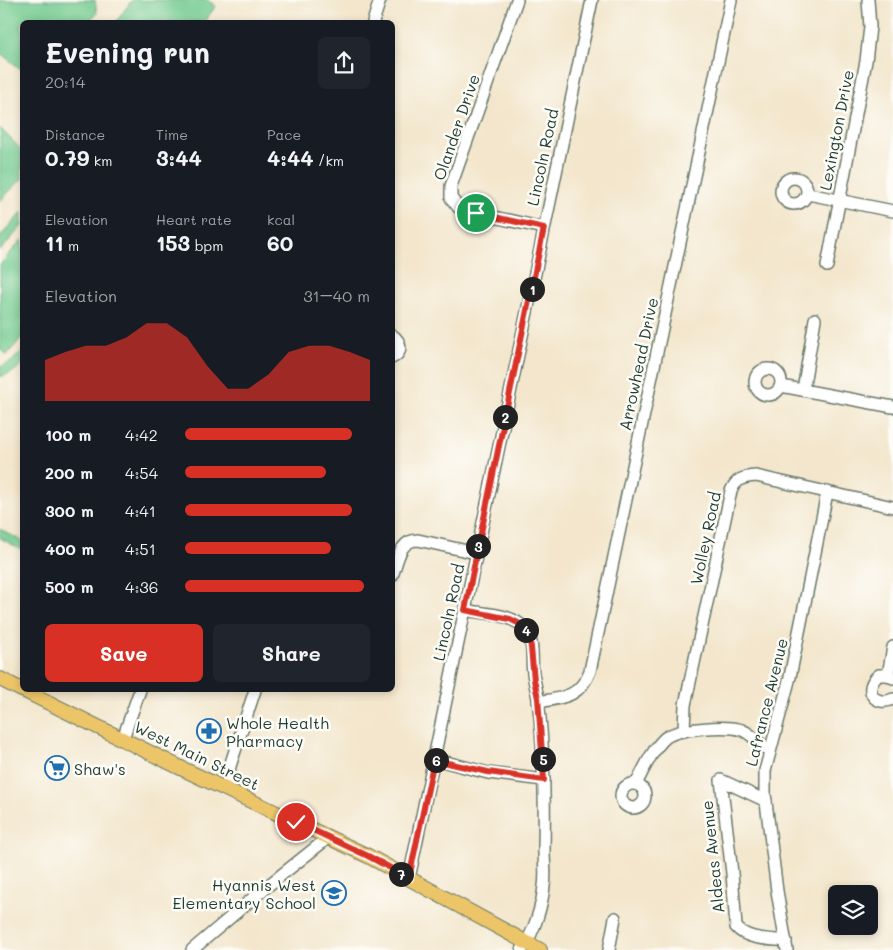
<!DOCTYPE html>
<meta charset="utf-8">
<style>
:root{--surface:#171b24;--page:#20242c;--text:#f1f3f6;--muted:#9ea1a6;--accent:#d93025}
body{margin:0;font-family:Mali,sans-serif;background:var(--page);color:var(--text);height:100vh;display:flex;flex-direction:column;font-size:19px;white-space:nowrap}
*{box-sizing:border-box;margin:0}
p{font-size:16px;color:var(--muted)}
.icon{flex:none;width:28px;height:28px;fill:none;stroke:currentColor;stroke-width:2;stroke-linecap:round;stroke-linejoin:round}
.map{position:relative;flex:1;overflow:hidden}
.panel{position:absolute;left:20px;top:20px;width:375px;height:672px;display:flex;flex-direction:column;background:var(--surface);border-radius:8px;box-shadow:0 2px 8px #0003}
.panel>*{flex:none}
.controls{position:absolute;left:828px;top:885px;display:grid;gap:10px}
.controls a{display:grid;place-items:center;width:50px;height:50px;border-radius:8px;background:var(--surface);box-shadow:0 2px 8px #0003;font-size:25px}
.pin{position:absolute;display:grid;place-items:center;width:42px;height:42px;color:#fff;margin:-21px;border:2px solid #fff;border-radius:50%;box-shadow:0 1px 5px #0007}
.km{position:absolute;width:25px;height:25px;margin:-12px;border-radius:50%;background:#222;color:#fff;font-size:14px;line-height:25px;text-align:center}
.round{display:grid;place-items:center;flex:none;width:52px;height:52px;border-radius:8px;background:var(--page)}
.overview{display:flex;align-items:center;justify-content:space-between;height:85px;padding:0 25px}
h1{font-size:28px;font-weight:700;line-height:38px}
.figures{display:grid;grid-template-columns:repeat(3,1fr);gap:8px;height:85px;padding:5px 25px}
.figures div{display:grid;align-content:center}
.figures b{font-size:21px;font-weight:700}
.figures small{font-size:14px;font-weight:400}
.figures p{font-size:14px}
.chart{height:140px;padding:10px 25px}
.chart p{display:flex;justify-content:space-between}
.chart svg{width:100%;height:90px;margin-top:5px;fill:var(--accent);opacity:.7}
.primary-button{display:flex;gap:10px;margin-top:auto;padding:10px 25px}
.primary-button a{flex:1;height:58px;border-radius:8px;background:var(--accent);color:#fff;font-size:20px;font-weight:700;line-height:58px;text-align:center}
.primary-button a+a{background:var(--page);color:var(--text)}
ul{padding:0 25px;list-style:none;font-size:16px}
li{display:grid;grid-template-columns:80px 60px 1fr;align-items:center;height:38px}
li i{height:12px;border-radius:6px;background:var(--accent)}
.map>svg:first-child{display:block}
</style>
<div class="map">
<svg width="893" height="950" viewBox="0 0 893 950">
<rect width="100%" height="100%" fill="#fdfcf7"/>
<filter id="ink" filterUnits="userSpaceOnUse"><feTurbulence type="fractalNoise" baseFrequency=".02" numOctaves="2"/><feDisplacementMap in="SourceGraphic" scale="10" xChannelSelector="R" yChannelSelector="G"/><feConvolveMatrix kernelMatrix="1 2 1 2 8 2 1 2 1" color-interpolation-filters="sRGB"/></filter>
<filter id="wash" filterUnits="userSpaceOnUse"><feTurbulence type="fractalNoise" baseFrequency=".0096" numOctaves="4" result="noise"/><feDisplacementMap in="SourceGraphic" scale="20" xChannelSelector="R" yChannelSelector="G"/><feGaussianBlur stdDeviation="1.12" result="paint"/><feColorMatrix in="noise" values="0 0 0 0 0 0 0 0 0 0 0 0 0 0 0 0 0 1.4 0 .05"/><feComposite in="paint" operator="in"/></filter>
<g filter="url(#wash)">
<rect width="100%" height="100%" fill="#f3e6cc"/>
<g fill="#74cb90" stroke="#4a8462">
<polygon points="0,0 95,0 97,14 86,22 22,22 22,70 0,53"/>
<polygon points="132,0 207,0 216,6 204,22 116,22"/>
<polygon points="0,128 22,150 22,179 0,201"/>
<polygon points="22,212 22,226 0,251 0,237"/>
<polygon points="22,239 22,337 7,355 0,349 0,265"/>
<polygon points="22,351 22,365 13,372 0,377 0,367 11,362"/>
<polygon points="0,529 22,541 22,550 0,538"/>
</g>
</g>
<g filter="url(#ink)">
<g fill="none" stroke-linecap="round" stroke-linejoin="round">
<defs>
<g id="minor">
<polyline points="517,0 451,186 451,198 458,207 476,213 544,228"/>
<polyline points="373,22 380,0"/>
<circle cx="794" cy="191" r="13"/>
<polyline points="808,194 893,211"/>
<polyline points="827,266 866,61 870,27 868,0"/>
<path d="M392,335C402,342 403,353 392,358"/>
<circle cx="768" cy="382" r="13"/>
<polyline points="781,386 893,407"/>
<polyline points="803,390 815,319"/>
<path d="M392,576C398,561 399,540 418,540L476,553"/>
<path d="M465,610C483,614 512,613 525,629C535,641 531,659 533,673C534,682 537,691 538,699C544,750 545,801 544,851C544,863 546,874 544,886C542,907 534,932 522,950"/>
<polyline points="888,675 893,647"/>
<path d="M893,678L888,675H879C862,688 874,708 893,699"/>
<path d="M538,702C563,698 580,697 590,671L731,0"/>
<path d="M684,731L685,705L731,491C736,479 743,477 756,476L893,507"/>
<polyline points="123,738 140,690"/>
<polyline points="434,759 488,773 544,780"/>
<path d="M636,784C644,769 652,750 665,738C677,728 728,725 742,730C752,734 761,744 769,752"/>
<circle cx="633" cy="796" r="12"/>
<polyline points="227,790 230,766 255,690"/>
<path d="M766,801L721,780L732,873L736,927C747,940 770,939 786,941"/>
<polyline points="409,878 592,0"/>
<polyline points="192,950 265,888 329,837"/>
<polyline points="609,950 615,918"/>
<polyline points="787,950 777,891 765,794 765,771 790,677 827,493"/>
</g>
<g id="major">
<polyline points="0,679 22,690"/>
<polyline points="23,690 185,770 368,856 540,950"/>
</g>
</defs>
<use href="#minor" stroke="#697869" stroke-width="14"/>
<use href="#major" stroke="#697869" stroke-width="16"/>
<use href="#minor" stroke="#fff" stroke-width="11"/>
<use href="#major" stroke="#ecc569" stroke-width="14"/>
</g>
</g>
<g fill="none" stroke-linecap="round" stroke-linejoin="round" filter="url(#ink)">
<defs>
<polyline id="route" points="296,822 368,856 409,878 434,760 488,772 544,780 538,698 534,680 531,648 529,634 522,625 510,619 465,610 544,228 476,213"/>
</defs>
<use href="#route" stroke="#fff" stroke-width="10"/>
<use href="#route" stroke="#d93025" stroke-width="6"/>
</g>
<defs>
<symbol id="pharmacy-ring" viewBox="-11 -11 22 22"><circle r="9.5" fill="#fdfcf7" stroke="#1f6fb2" stroke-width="1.5"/><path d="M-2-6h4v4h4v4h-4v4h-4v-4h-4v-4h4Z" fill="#1f6fb2"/></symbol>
<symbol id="supermarket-ring" viewBox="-11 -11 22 22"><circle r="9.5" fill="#fdfcf7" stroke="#1f6fb2" stroke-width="1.5"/><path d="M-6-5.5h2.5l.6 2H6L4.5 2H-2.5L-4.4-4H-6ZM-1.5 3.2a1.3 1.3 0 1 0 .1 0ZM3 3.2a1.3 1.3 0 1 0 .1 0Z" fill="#1f6fb2"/></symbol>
<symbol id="school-ring" viewBox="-11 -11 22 22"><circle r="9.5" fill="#fdfcf7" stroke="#1f6fb2" stroke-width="1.5"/><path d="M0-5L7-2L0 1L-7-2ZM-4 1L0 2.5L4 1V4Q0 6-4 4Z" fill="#1f6fb2"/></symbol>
</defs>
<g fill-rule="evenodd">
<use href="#pharmacy-ring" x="195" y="717" width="28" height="28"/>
<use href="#supermarket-ring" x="43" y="754" width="28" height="28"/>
<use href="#school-ring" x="320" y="879" width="28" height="28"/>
</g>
<g text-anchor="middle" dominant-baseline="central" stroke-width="5" stroke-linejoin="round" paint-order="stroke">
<g font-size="16" fill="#1f3d34" stroke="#fdfcf7">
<text transform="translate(456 127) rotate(-71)">Olander Drive</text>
<text transform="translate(836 130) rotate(-79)">Lexington Drive</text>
<text transform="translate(542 157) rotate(-78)">Lincoln Road</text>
<text transform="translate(638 364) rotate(-78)">Arrowhead Drive</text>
<text transform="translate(705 538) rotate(-78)">Wolley Road</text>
<text transform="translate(448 612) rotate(-78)">Lincoln Road</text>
<text transform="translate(766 702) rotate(-76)">Lafrance Avenue</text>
<text transform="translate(197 755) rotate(26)">West Main Street</text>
<text transform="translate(712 857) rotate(-96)">Aldeas Avenue</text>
</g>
<g font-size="16" fill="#1f3d34" stroke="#fdfcf7" text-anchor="start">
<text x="226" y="722">Whole Health<tspan x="226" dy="18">Pharmacy</tspan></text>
<text x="74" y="768">Shaw's</text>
<text x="316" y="884" text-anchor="end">Hyannis West<tspan x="316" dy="18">Elementary School</tspan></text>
</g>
</g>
</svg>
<div class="controls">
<a><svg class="icon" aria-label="layers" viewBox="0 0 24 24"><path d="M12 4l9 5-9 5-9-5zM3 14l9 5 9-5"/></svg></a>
</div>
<div class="pin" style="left:476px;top:213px;background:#1e9e55"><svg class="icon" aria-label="arrive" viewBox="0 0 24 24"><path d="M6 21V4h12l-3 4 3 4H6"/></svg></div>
<div class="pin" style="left:296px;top:822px;background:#d93025"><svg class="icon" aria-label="check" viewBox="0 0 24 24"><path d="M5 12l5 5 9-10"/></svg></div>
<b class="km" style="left:532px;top:289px">1</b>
<b class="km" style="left:505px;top:417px">2</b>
<b class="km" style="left:478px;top:546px">3</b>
<b class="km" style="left:526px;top:630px">4</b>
<b class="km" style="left:543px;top:759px">5</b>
<b class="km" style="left:436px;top:760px">6</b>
<b class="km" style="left:401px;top:874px">7</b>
<section class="panel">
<div class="overview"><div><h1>Evening run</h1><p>20:14</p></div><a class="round"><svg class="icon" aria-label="share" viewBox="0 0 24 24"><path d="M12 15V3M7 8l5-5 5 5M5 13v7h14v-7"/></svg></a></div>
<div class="figures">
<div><p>Distance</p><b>0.79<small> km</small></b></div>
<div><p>Time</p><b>3:44</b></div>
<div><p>Pace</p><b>4:44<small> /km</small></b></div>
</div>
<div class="figures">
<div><p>Elevation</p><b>11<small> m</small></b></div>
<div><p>Heart rate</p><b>153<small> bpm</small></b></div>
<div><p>kcal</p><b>60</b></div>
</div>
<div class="chart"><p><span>Elevation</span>31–40 m</p>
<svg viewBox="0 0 160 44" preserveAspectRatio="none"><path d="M0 44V24L10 20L20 17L30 17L40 13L50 6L60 6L70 13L80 27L90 38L100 38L110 31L120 20L130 17L140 17L150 20L160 24V44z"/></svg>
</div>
<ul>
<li><b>100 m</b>4:42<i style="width:90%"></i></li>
<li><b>200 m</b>4:54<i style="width:76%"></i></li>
<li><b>300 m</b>4:41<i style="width:90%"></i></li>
<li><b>400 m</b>4:51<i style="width:79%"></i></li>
<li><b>500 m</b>4:36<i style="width:97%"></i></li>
</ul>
<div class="primary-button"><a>Save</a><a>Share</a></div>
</section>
</div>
